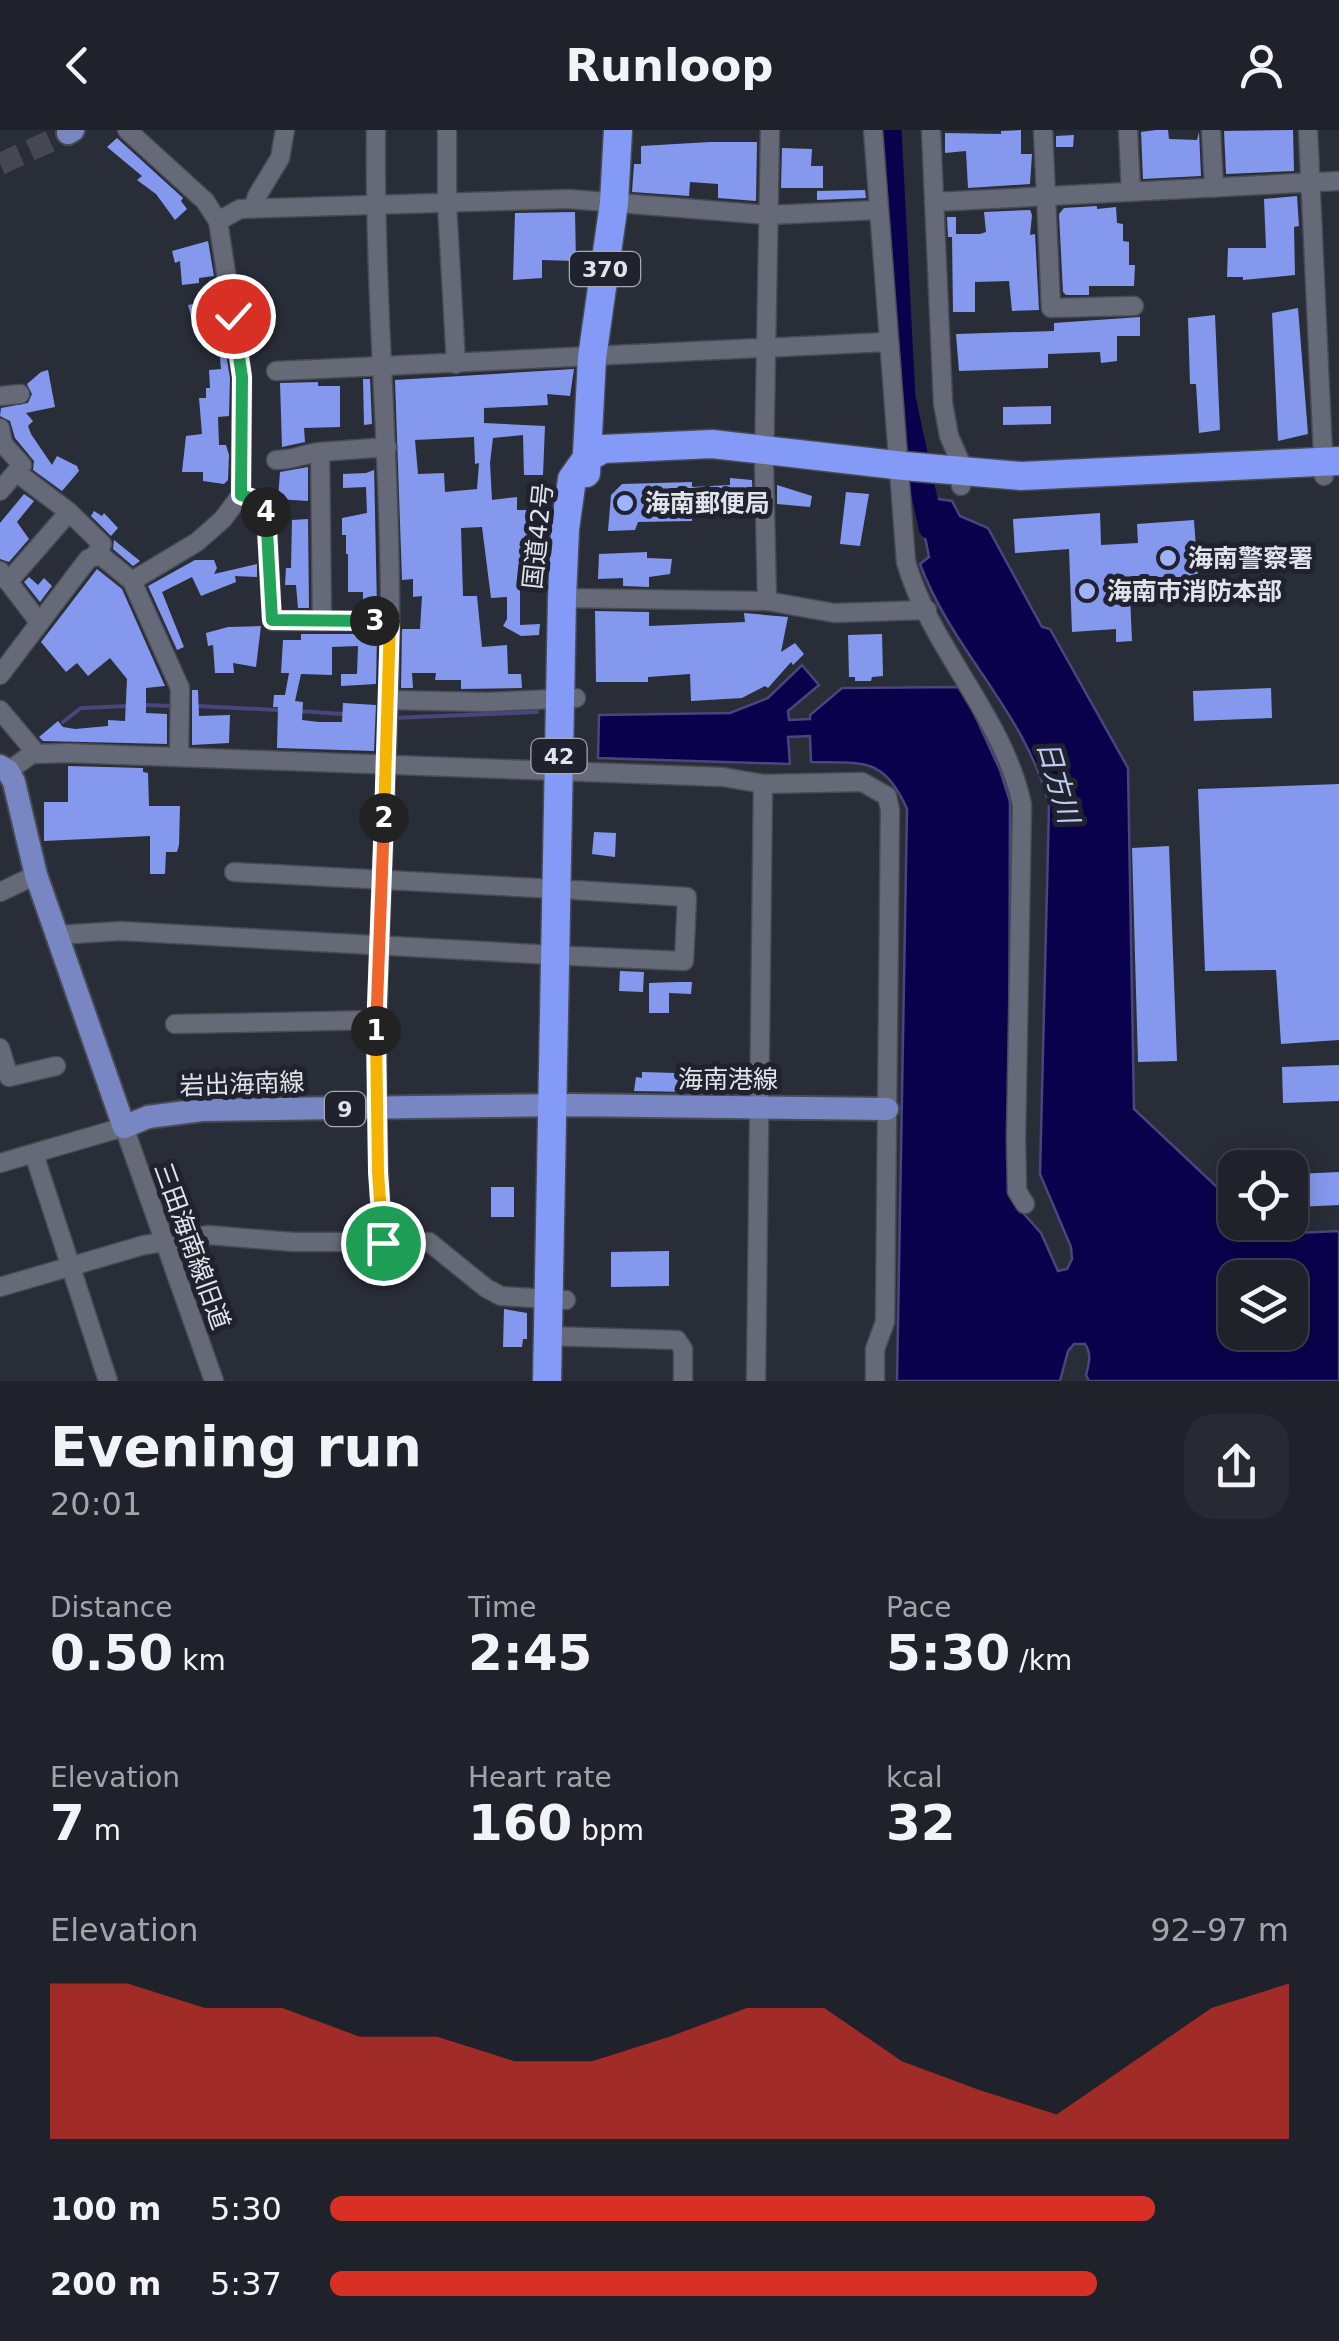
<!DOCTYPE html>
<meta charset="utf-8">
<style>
:root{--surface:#1f222a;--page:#272a32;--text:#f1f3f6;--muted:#a1a4a8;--line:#3c3f47;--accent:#d93025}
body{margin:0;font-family:"DejaVu Sans","Noto Sans JP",sans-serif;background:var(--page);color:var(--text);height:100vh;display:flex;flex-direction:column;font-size:38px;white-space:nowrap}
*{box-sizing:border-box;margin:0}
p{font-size:32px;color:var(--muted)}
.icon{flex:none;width:55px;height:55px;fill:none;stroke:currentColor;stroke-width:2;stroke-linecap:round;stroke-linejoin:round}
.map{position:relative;height:1251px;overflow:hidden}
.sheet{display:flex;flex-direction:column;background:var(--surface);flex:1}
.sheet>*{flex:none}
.controls{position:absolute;left:1218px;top:1020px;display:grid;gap:20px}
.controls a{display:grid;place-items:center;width:90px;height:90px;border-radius:20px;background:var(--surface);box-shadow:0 5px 25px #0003,0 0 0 2px var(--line);font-size:50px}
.pin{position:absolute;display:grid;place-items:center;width:85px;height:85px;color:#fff;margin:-42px;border:5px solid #fff;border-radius:50%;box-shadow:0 2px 10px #0007}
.km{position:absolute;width:50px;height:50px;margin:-25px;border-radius:50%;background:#222;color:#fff;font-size:28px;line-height:50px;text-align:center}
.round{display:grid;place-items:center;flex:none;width:105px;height:105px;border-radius:30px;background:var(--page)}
.head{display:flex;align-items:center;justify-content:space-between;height:170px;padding:0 50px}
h1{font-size:55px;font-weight:600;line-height:75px}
.metrics{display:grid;grid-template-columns:repeat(3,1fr);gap:15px;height:170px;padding:10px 50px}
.metrics div{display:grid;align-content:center}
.metrics b{font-size:50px;font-weight:600}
.metrics small{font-size:28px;font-weight:400}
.metrics p{font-size:28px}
.chart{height:280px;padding:20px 50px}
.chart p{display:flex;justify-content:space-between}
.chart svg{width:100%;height:180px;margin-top:10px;fill:var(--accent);opacity:.7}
ul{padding:0 50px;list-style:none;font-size:32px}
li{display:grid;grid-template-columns:160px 120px 1fr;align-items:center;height:75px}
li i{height:25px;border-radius:12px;background:var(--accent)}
header{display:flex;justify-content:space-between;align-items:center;height:130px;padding:0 50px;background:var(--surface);font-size:45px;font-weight:600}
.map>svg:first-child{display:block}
</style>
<header><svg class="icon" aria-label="back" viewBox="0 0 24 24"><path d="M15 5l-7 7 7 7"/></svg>Runloop<svg class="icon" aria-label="person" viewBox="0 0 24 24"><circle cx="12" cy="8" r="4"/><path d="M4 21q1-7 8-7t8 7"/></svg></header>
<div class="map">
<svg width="1339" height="1251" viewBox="0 0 1339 1251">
<rect width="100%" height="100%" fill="#292d38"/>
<path fill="#0a014d" stroke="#4a457c" stroke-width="2.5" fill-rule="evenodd" d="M917,366L952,371L960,386L988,398L1042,497L1050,499L1128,638L1134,979L1235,1074V1092L1254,1093L1257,1105L1339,1101V1251H1089L1086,1245C1089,1233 1092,1225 1085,1214H1074L1068,1221L1060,1251H897L907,679C884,626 862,633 811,632L810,606L788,607L790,634L598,628L599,585L730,583L768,568L802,535L819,555L788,581L789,590L810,589V585L842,558L962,557L1000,640L1010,672L1009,1020L1017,1076L1041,1103L1058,1141L1067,1139L1072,1129L1071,1117L1040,1044L1049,676C1028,585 952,521 920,434L929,427ZM1235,1148H1290V1202H1235Z"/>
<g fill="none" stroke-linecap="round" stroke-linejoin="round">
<g stroke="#4a457c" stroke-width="4">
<polyline points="143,575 173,576"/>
<polyline points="198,576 278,580"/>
<polyline points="298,581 343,584"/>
<polyline points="393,588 537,582"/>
<polyline points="63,592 81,578 128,576"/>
</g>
<polyline stroke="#0a014d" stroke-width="25" points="889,0 903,268 931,397"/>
</g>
<g fill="#8499ed" fill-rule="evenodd">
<polygon points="1021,0 1021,24 1032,24 1030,54 968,58 966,21 945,23 945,3 1001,4 1001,1"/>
<polygon points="1156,0 1168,0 1169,9 1197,10 1199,2 1201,46 1143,49 1141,2"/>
<polygon points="1293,0 1294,41 1226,44 1224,1"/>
<polygon points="1074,5 1073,17 1056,17 1056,6"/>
<polygon points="117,8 183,68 181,71 187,79 175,90 156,64 137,50 142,46 107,17"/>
<polygon points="710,12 757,12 756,71 718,68 718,54 690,52 689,66 632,62 634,34 641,34 641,16"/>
<polygon points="782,18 812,19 811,36 823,36 823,58 781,58"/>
<polygon points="865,60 866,68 817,70 817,61"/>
<polygon points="1297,66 1299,96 1294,97 1295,145 1243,150 1243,147 1227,147 1228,118 1266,118 1264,69"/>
<polygon points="1097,76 1097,79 1116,77 1117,93 1123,94 1123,111 1129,112 1129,135 1135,135 1134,156 1089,156 1089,165 1066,165 1063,162 1059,84 1064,78"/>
<polygon points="1030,80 1032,85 1030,105 1035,104 1039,180 1012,181 1009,151 975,152 975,182 953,182 952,107 948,107 947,87 956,87 956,104 980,104 986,102 984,82"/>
<polygon points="575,82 576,131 542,130 542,148 513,150 515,83"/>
<polygon points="208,111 214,146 199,148 199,153 182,155 180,131 175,133 172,121"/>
<polygon points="217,169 219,181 191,186 188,175"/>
<polygon points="1298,178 1308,304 1278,311 1272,183"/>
<polygon points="216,182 219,182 230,248 229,286 218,287 219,315 226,315 229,325 228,350 224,354 203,351 203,342 182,342 186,306 202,304 199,268 206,268 206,258 210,258 209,240 221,239"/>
<polygon points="1215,185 1220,300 1199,303 1196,254 1190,254 1188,188"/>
<polygon points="1140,187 1140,206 1117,206 1117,231 1101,233 1100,222 1048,224 1048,238 959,241 956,204 1054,201 1054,193"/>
<path d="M574,239L570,266L547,264L548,275L484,278V293L545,296L543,345H524L523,305L493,308L490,333L492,370L517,367V380H541L540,453L520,458V495L540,494L539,505L521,506L503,496L507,489V467L491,468L482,397L461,398L463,466H477L482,517L507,515L508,544H521L522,558L461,559V550H435L436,543H412L413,558H401L402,499H420L422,466L413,467V449L402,450L395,250ZM474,307L475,334L479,333L477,359L445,362L444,343L418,344L415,310Z"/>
<polygon points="48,240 55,277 26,283 33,291 28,296 31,304 52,335 57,326 77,336 79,341 62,361 33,340 34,331 15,308 10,291 0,286 1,278 28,273 32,264 27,254 41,242"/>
<polygon points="363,249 370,249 372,294 364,295"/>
<polygon points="318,252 318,256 340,256 340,297 304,298 305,312 282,317 280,253"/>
<polygon points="1051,276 1051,294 1003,295 1003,277"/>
<polygon points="374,334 377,478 363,478 363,462 348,462 348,424 346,424 346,405 342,405 342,388 367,383 366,357 343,358 343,344 366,343 374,340"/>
<polygon points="308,337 308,371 278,369 280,342"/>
<polygon points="730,348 752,350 753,383 692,381 692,391 638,392 635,400 608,401 611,365 622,354 692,352 692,357 730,355"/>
<polygon points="777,355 812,366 810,377 777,374"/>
<polygon points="846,362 869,364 860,416 840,414"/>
<polygon points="24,364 34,371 17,392 29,409 9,432 0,429 0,393"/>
<polygon points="94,381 102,386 104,383 118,398 111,406 91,386"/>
<polygon points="1100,383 1101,415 1138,413 1137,394 1194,390 1199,462 1130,466 1132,511 1116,512 1116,499 1072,502 1069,419 1015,423 1013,389"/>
<polygon points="308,389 309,478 298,478 296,455 285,455 286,438 291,438 292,390"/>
<polygon points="114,410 140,431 133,436 113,419"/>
<polygon points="647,422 647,428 672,429 670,444 649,447 649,457 623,456 623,448 598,449 599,424"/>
<polygon points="195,430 214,430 217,438 214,444 257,434 257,447 235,446 236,452 201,466 192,447 162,462 184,517 177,520 148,456"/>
<polygon points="97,439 122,459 165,556 146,558 146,583 167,584 167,614 43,611 39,607 58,591 63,597 75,599 108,596 108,590 125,591 127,549 110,528 88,546 77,533 66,542 41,512"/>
<polygon points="29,447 38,455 44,448 52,456 40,472 24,452"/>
<polygon points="595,481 649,482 649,496 745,492 744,483 788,487 781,522 795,513 804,524 793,535 791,532 768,558 765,556 742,568 691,571 690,544 648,547 648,552 596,552"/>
<polygon points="261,496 256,537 233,533 234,543 215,543 213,515 208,516 206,503 228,497"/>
<polygon points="301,504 377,504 376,554 341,556 341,544 357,544 358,516 332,517 332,545 301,544 295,571 303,572 302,590 319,592 342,592 343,573 376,575 374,621 277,618 278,577 273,577 274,565 285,565 289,543 281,543 283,510 301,510"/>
<polygon points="882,504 883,546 872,547 871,551 855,551 855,547 849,547 848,505"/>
<polygon points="1271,558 1272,588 1194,591 1193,561"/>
<polygon points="192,560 198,560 199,586 230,585 229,613 192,615"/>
<polygon points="68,636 143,638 143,642 148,643 149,676 180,676 179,715 177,722 166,722 165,744 150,744 150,706 44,711 44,672 68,672"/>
<polygon points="1339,654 1339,910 1281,914 1276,840 1205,841 1198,659"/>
<polygon points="594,702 616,703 615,727 592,724"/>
<polygon points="1169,716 1177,931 1138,932 1132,718"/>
<polygon points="620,841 644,842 643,862 619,861"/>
<polygon points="677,852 692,852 691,864 669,863 669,883 649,883 649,853"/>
<polygon points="1339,935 1339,971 1283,973 1282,937"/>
<polygon points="642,942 677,943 677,948 690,948 691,962 634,961 636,947 642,948"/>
<polygon points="1339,1042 1339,1075 1297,1077 1296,1044"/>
<rect x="491" y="1057" width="23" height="30"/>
<polygon points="669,1121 669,1156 611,1157 611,1122"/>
<polygon points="504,1179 527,1183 527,1209 523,1209 522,1217 503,1217"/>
</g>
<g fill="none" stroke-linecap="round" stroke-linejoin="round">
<polyline stroke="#454853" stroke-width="22" stroke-dasharray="22 11" stroke-linecap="butt" points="0,34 68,3"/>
<defs>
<g id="minor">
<polyline points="127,0 205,71 218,91"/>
<path d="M376,0C374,167 391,333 390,500C388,704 367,908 383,1113"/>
<polyline points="447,0 447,74 456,234"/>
<path d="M873,0L906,432C931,519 1004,587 1022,675L1016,1008L1017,1061L1025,1074"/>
<polyline points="931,0 943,273 949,306 960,331 961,356"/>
<polyline points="1043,0 1051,178 1134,176"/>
<polyline points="1128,0 1131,62"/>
<polyline points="1211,0 1214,58"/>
<polyline points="1308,0 1324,346"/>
<polyline points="934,72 1339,51"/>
<polyline points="253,78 257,66 280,28 285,0"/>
<polyline points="276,241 887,212"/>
<polyline points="0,266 20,264"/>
<polyline points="0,298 3,314 22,335 0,361"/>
<path d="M276,330C293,330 304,324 320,322"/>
<polyline points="16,342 69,382 102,414 94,427"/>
<polyline points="241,365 266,373 272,491 390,491"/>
<polyline points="0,441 39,492"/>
<polyline points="132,451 197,412 223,389 241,365 242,247 218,91 240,79 569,69 769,85 878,80"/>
<polyline points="8,452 69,382"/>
<polyline points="562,468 767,471 834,483 927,480"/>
<polyline points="767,471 764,334 770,0"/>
<polyline points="322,491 320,322 387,317"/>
<polyline points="0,545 88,429 99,424 132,451 180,558 179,626"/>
<polyline points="389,570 487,572 576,568"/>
<polyline points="0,580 37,624"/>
<polyline points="8,641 32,624 67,623 723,647 763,654 862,652 887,666 890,680 885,1192 875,1219 875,1251"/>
<polyline points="234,742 556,759"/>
<polyline points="0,762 36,745"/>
<polyline points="57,805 121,801 553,825"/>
<polyline points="571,826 684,831 687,767 574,760"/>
<polyline points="175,894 375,890"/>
<polyline points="0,918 9,947 56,936"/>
<polyline points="34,1024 108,1251"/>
<polyline points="0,1033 124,997 214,1251"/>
<polyline points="0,1157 144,1115 209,1105 293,1112 429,1112 486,1158 501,1166 566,1170"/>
<polyline points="547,1206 677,1210 683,1219 683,1251"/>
<polyline points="756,1251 763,654"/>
</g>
<g id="major">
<polyline points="68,3 73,0"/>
<polyline points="0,636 8,641 14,652 36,745 124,997 148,987 202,980 569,975 887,979"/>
</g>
<g id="highway">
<polyline points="586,343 592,228 614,73 618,0"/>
<polyline points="547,1251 562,468 565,399 572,349 587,328 603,319 712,314 904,336 1021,346 1339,331"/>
</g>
</defs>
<use href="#minor" stroke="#484b54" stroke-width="21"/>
<use href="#major" stroke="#484b54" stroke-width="26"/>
<use href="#highway" stroke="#484b54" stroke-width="31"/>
<use href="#minor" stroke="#666a78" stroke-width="18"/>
<use href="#major" stroke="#7887c4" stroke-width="22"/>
<use href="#highway" stroke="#849af7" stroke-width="28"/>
</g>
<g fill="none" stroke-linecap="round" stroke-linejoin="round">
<defs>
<polyline id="split-1" points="376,901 378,1042 383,1113"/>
<polyline id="split-2" points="376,901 384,688"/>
<polyline id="split-3" points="375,491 390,491 384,688"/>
<polyline id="split-4" points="266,382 272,490 375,491"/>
<polyline id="split-5" points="233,186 242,247 241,365 266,373 266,382"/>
</defs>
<use href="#split-1" stroke="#fff" stroke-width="20"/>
<use href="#split-2" stroke="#fff" stroke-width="20"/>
<use href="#split-3" stroke="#fff" stroke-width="20"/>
<use href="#split-4" stroke="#fff" stroke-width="20"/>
<use href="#split-5" stroke="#fff" stroke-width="20"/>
<use href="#split-1" stroke="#f5b400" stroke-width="12"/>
<use href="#split-2" stroke="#f0652b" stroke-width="12"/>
<use href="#split-3" stroke="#f5b400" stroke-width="12"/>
<use href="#split-4" stroke="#22a559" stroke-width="12"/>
<use href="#split-5" stroke="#22a559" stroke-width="12"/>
</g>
<g fill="#9fb3fd" stroke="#20232e" stroke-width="4">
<circle cx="625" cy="373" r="10"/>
<circle cx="1168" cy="428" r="10"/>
<circle cx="1087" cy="461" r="10"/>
</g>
<g text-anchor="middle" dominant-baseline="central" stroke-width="10" stroke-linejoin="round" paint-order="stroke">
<g fill="#20232e" stroke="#a7aab2" stroke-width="2.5">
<rect x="570" y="122" width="70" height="34" rx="8"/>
<rect x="531.5" y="609" width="55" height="34" rx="8"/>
<rect x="325" y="962" width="40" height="34" rx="8"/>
</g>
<g font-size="22" font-weight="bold" fill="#e1e4eb">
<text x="605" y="139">370</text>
<text x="559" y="626">42</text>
<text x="345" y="979">9</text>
</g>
<g font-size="25" font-weight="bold" fill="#e1e4eb" stroke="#20232e" text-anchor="start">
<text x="645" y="373">海南郵便局</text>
<text x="1188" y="428">海南警察署</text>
<text x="1107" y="461">海南市消防本部</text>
</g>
<g font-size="25" fill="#e1e4eb" stroke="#20232e">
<text transform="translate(538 406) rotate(-84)">国道42号</text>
<text x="728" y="949">海南港線</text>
<text transform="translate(242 954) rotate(-2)">岩出海南線</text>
<text transform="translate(192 1116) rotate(70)">三田海南線旧道</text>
</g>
<g font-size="28" font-style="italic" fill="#bfccf8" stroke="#20232e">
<text transform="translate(1058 652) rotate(74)">日方川</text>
</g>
</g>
</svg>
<div class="controls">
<a><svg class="icon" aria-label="locate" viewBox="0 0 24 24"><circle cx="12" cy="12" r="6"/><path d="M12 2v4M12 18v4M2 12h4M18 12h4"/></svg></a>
<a><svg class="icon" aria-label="layers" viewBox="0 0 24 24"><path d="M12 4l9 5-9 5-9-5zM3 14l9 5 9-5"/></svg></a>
</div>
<div class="pin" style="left:383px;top:1113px;background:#1e9e55"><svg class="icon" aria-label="arrive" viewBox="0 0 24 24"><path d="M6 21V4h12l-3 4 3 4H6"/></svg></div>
<div class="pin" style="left:233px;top:186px;background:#d93025"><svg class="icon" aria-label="check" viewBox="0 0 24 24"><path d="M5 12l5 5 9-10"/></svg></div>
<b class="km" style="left:376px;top:901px">1</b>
<b class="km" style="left:384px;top:688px">2</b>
<b class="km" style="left:375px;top:491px">3</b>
<b class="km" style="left:266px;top:382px">4</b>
</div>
<section class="sheet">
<div class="head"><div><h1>Evening run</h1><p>20:01</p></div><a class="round"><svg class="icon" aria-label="share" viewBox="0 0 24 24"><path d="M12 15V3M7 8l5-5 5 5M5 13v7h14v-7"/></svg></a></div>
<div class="metrics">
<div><p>Distance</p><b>0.50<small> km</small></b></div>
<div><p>Time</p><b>2:45</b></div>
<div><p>Pace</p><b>5:30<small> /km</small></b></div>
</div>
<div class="metrics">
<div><p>Elevation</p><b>7<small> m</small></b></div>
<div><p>Heart rate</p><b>160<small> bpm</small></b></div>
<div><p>kcal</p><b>32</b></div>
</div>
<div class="chart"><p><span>Elevation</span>92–97 m</p>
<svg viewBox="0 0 160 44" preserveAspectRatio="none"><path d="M0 44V6L10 6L20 12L30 12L40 19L50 19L60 25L70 25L80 19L90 12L100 12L110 25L120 32L130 38L140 25L150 12L160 6V44z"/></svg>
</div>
<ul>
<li><b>100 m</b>5:30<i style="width:86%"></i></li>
<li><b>200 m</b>5:37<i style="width:80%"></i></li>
</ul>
</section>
